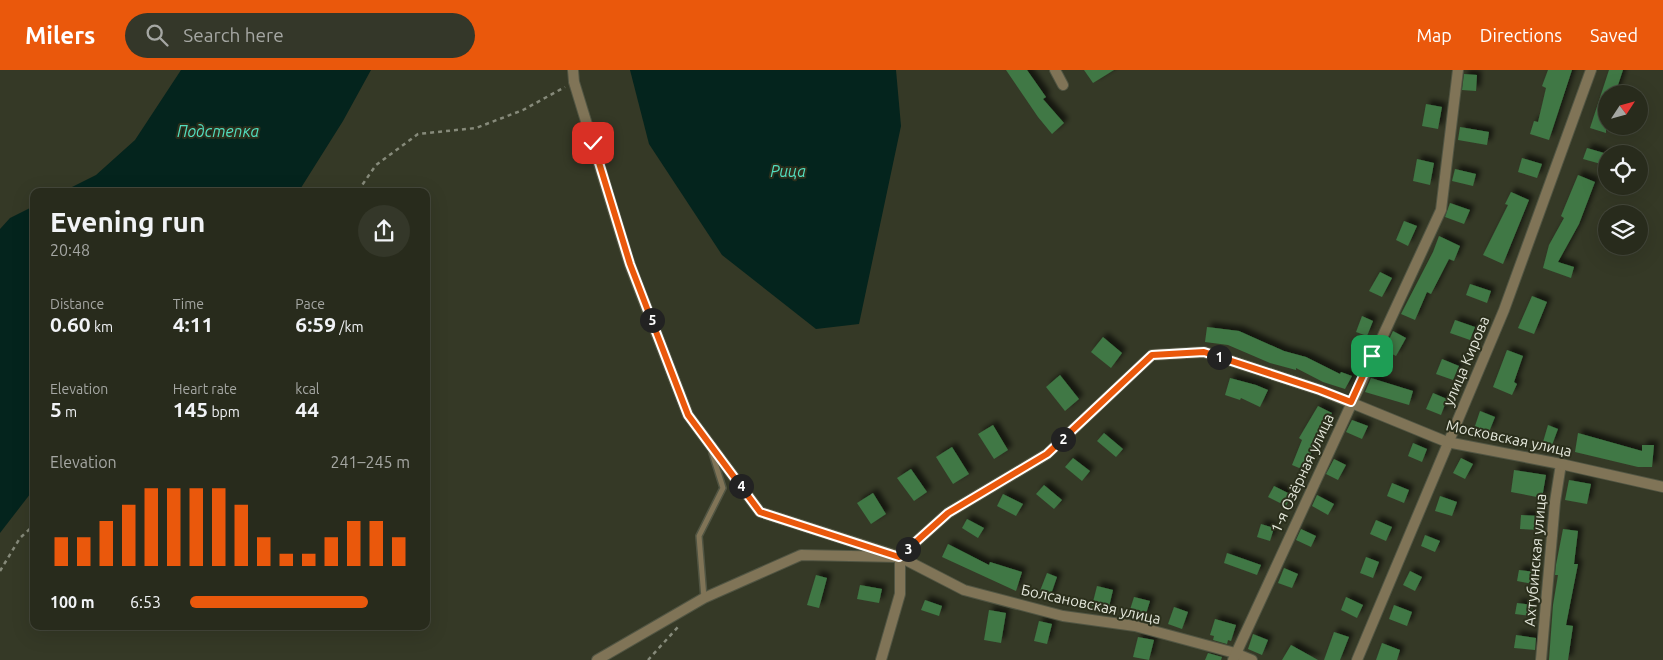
<!DOCTYPE html>
<meta charset="utf-8">
<style>
:root{--surface:#282b1c;--page:#343729;--text:#f1f3f6;--muted:#a5a7a3;--line:#44473b;--accent:#ea580c}
body{margin:0;font-family:Ubuntu,sans-serif;background:var(--page);color:var(--text);height:100vh;display:flex;flex-direction:column;font-size:19px;white-space:nowrap}
*{box-sizing:border-box;margin:0}
p{font-size:16px;color:var(--muted)}
.icon{flex:none;width:28px;height:28px;fill:none;stroke:currentColor;stroke-width:2;stroke-linecap:round;stroke-linejoin:round}
.map{position:relative;flex:1;overflow:hidden}
.panel{position:absolute;left:30px;top:118px;width:400px;height:442px;display:flex;flex-direction:column;background:var(--surface);border-radius:10px;box-shadow:0 5px 20px #0002,0 0 0 1px var(--line)}
.panel>*{flex:none}
.needle{width:32px;rotate:54deg}
.controls{position:absolute;left:1598px;top:15px;display:grid;gap:10px}
.controls a{display:grid;place-items:center;width:50px;height:50px;border-radius:50%;background:var(--surface);box-shadow:0 5px 20px #0002,0 0 0 1px var(--line);font-size:25px}
.pin{position:absolute;display:grid;place-items:center;width:42px;height:42px;color:#fff;margin:-21px;border-radius:10px;box-shadow:0 2px 8px #0006}
.km{position:absolute;width:25px;height:25px;margin:-12px;border-radius:50%;background:#222;color:#fff;font-size:14px;line-height:25px;text-align:center}
.round{display:grid;place-items:center;flex:none;width:52px;height:52px;border-radius:26px;background:var(--page)}
.summary{display:flex;align-items:center;justify-content:space-between;height:85px;padding:0 20px}
h1{font-size:28px;font-weight:700;line-height:38px}
.figures{display:grid;grid-template-columns:repeat(3,1fr);gap:8px;height:85px;padding:5px 20px}
.figures div{display:grid;align-content:center}
.figures b{font-size:21px;font-weight:700}
.figures small{font-size:14px;font-weight:400}
.figures p{font-size:14px}
.chart{height:140px;padding:10px 20px}
.chart p{display:flex;justify-content:space-between}
.chart svg{width:100%;height:90px;margin-top:5px;stroke:var(--accent);stroke-width:6}
ul{padding:0 20px;list-style:none;font-size:16px}
li{display:grid;grid-template-columns:80px 60px 1fr;align-items:center;height:38px}
li i{height:12px;border-radius:6px;background:var(--accent)}
header{display:flex;align-items:center;gap:30px;box-sizing:border-box;height:70px;padding:0 25px;background:var(--accent);color:#fff}
header strong{font-size:24px}
nav{display:flex;gap:28px;margin-inline-start:auto;font-size:18px}
.search{width:350px;height:45px;background:var(--page);display:flex;align-items:center;gap:12px;box-sizing:border-box;padding:0 18px;border-radius:28px;color:var(--muted);font-size:19px}
.map>svg:first-child{display:block}
</style>
<header>
<strong>Milers</strong>
<div class="search"><svg class="icon" aria-label="search" viewBox="0 0 24 24"><circle cx="10" cy="10" r="6"/><path d="M15 15l6 6"/></svg>Search here</div>
<nav><a>Map</a><a>Directions</a><a>Saved</a></nav>
</header>
<div class="map">
<svg width="1663" height="590" viewBox="0 0 1663 590">
<defs>
<filter id="shadow"><feDropShadow dx="4.5" dy="-4.5" stdDeviation="2.5" flood-color="#0009"/></filter>
</defs>
<rect width="100%" height="100%" fill="#353926"/>
<g fill="#04241d">
<polygon points="181,0 371,0 343,51 299,121 64,121 96,105 135,70"/>
<polygon points="630,0 896,0 901,56 859,254 816,259 722,185 649,74"/>
<polygon points="34,136 34,419 0,463 0,159 10,148"/>
</g>
<g fill="#3f7845" filter="url(#shadow)">
<polygon points="1006,0 1027,0 1046,27 1043,29 1064,53 1052,64 1038,47"/>
<polygon points="1084,0 1114,0 1093,13"/>
<polygon points="1548,0 1572,0 1549,70 1530,64 1534,51 1538,52 1546,18 1542,16"/>
<polygon points="1609,0 1623,0 1615,24 1606,24 1606,63 1590,58"/>
<polygon points="1464,4 1477,5 1476,21 1462,20"/>
<polygon points="1426,34 1442,37 1438,59 1422,56"/>
<polygon points="1460,57 1489,62 1487,75 1458,70"/>
<polygon points="1587,78 1604,83 1601,94 1583,89"/>
<polygon points="1522,88 1542,94 1537,108 1518,102"/>
<polygon points="1417,89 1434,93 1430,115 1413,111"/>
<polygon points="1455,99 1476,104 1473,116 1452,111"/>
<polygon points="1578,105 1595,112 1579,154 1558,192 1574,197 1571,208 1543,198 1549,175 1564,148 1561,146"/>
<polygon points="1511,122 1529,130 1503,194 1483,185 1508,135 1505,134"/>
<polygon points="1450,133 1470,140 1464,154 1445,147"/>
<polygon points="1404,151 1417,156 1408,176 1396,170"/>
<polygon points="1439,166 1460,176 1454,191 1449,189 1431,224 1427,222 1415,250 1401,244 1433,182"/>
<polygon points="1380,202 1392,208 1382,227 1369,221"/>
<polygon points="1470,214 1491,221 1487,233 1466,225"/>
<polygon points="1532,226 1547,232 1534,264 1518,258"/>
<polygon points="1362,246 1373,251 1367,266 1356,262"/>
<polygon points="1455,250 1475,257 1470,270 1450,263"/>
<polygon points="1207,257 1239,261 1284,281 1306,287 1340,304 1341,302 1352,306 1345,319 1323,312 1296,298 1296,300 1270,293 1228,275 1205,272"/>
<polygon points="1393,261 1406,268 1396,286 1384,280"/>
<polygon points="1103,267 1122,283 1111,298 1091,282"/>
<polygon points="1507,280 1523,286 1514,312 1517,314 1512,325 1493,317"/>
<polygon points="1442,289 1459,296 1453,310 1436,304"/>
<polygon points="1060,305 1079,329 1065,341 1046,317"/>
<polygon points="1230,308 1256,315 1268,320 1260,337 1241,328 1240,330 1225,325"/>
<polygon points="1371,308 1413,321 1409,335 1365,322"/>
<polygon points="1433,323 1447,329 1441,345 1426,339"/>
<polygon points="1318,336 1332,343 1314,375 1304,400 1292,395 1302,370 1299,368"/>
<polygon points="1480,341 1495,347 1489,362 1475,356"/>
<polygon points="1352,350 1368,356 1362,369 1346,362"/>
<polygon points="993,355 1008,380 994,389 978,364"/>
<polygon points="1548,355 1558,359 1552,375 1543,372"/>
<polygon points="1104,363 1123,379 1116,387 1097,371"/>
<polygon points="1578,363 1642,381 1642,375 1654,375 1652,397 1638,397 1575,382"/>
<polygon points="1413,373 1427,379 1422,392 1408,386"/>
<polygon points="952,377 969,404 953,414 936,387"/>
<polygon points="1073,388 1090,401 1082,411 1065,397"/>
<polygon points="1461,388 1473,394 1465,409 1453,403"/>
<polygon points="1334,389 1346,395 1338,410 1326,404"/>
<polygon points="911,399 927,422 914,431 897,408"/>
<polygon points="1514,400 1546,405 1542,428 1511,422"/>
<polygon points="1569,410 1591,414 1587,434 1565,430"/>
<polygon points="1392,413 1409,420 1404,433 1387,426"/>
<polygon points="1044,415 1062,430 1054,439 1036,424"/>
<polygon points="1274,416 1292,425 1286,436 1268,427"/>
<polygon points="873,423 886,444 871,454 857,433"/>
<polygon points="1003,424 1023,434 1016,446 997,436"/>
<polygon points="1317,425 1334,434 1328,445 1312,436"/>
<polygon points="1440,426 1457,432 1452,446 1435,441"/>
<polygon points="1521,445 1539,446 1538,460 1520,459"/>
<polygon points="967,449 984,458 978,468 962,458"/>
<polygon points="1376,450 1392,457 1386,471 1370,464"/>
<polygon points="1261,454 1274,458 1270,471 1257,467"/>
<polygon points="1301,459 1316,466 1311,477 1296,470"/>
<polygon points="1563,459 1578,461 1574,494 1578,494 1566,555 1573,556 1568,590 1549,590 1553,535 1558,505 1555,505 1556,495"/>
<polygon points="1425,465 1440,471 1435,482 1421,476"/>
<polygon points="948,474 989,495 990,492 1022,502 1016,521 942,487"/>
<polygon points="1227,483 1261,495 1257,505 1224,493"/>
<polygon points="1366,487 1379,492 1373,508 1360,503"/>
<polygon points="1284,498 1298,504 1292,518 1278,513"/>
<polygon points="1519,500 1535,502 1533,514 1517,511"/>
<polygon points="1410,501 1422,507 1415,521 1403,515"/>
<polygon points="1047,503 1057,507 1049,530 1038,526"/>
<polygon points="816,505 827,508 819,538 807,535"/>
<polygon points="860,515 882,519 879,533 857,529"/>
<polygon points="1097,516 1113,520 1108,541 1092,536"/>
<polygon points="1134,527 1150,531 1145,547 1129,543"/>
<polygon points="1346,527 1363,535 1357,548 1341,540"/>
<polygon points="925,530 942,536 939,546 921,540"/>
<polygon points="1517,533 1533,535 1531,546 1515,544"/>
<polygon points="1394,535 1412,542 1407,556 1389,549"/>
<polygon points="1174,537 1188,542 1182,559 1168,554"/>
<polygon points="989,540 1006,543 1001,573 984,570"/>
<polygon points="1215,549 1236,555 1231,571 1228,570 1227,574 1213,570 1214,566 1210,565"/>
<polygon points="1039,551 1052,554 1047,574 1034,571"/>
<polygon points="1334,562 1349,567 1340,590 1324,590"/>
<polygon points="1253,564 1268,570 1262,585 1248,579"/>
<polygon points="1516,565 1536,568 1535,580 1514,578"/>
<polygon points="1138,567 1154,570 1149,590 1133,587"/>
<polygon points="1382,573 1400,580 1397,590 1376,590"/>
<polygon points="1291,575 1318,590 1282,590"/>
<polygon points="1208,583 1222,587 1221,590 1205,590"/>
</g>
<g fill="none" stroke-linecap="round" stroke-linejoin="round">
<defs>
<polyline id="service" points="704,528 699,466 723,418 712,383"/>
<g id="minor">
<polyline points="573,0 574,12 630,195 688,345 760,442 900,487 964,520 1063,546 1135,556 1235,583 1252,590"/>
<polyline points="1055,0 1063,15"/>
<polyline points="881,590 900,524 900,487"/>
<polyline points="1233,590 1441,140 1458,0"/>
<polyline points="1357,590 1504,240 1591,0"/>
<polyline points="1541,590 1555,432 1561,394"/>
</g>
<polyline id="tertiary" points="597,590 704,528 801,485 899,487 948,443 1047,384 1152,285 1204,282 1320,320 1447,372 1561,394 1663,417"/>
</defs>
<use href="#service" stroke="#515543" stroke-width="8"/>
<use href="#minor" stroke="#515543" stroke-width="12"/>
<use href="#tertiary" stroke="#515543" stroke-width="12"/>
<g stroke="#868a7a" stroke-width="2.5" stroke-dasharray="4 4" stroke-linecap="butt">
<polyline points="358,121 376,95 418,64 476,58 523,40 565,17"/>
<polyline points="0,501 20,468 34,455"/>
<polyline points="648,590 678,557"/>
</g>
<use href="#service" stroke="#807457" stroke-width="5"/>
<use href="#minor" stroke="#807457" stroke-width="10"/>
<use href="#tertiary" stroke="#807457" stroke-width="10"/>
</g>
<g fill="none" stroke-linecap="round" stroke-linejoin="round">
<defs>
<polyline id="route" points="593,73 630,194 688,345 760,442 899,487 948,443 1047,384 1152,285 1204,282 1320,320 1351,332 1372,286"/>
</defs>
<use href="#route" stroke="#fff" stroke-width="10"/>
<use href="#route" stroke="#ea580c" stroke-width="6"/>
</g>
<g text-anchor="middle" dominant-baseline="central" stroke-width="4" stroke-linejoin="round" paint-order="stroke">
<g font-size="15" fill="#e5e8dc" stroke="#2b2f1c">
<text transform="translate(1466 291) rotate(-67)">улица Кирова</text>
<text transform="translate(1509 368) rotate(12)">Московская улица</text>
<text transform="translate(1302 403) rotate(-65)">1-я Озёрная улица</text>
<text transform="translate(1535 490) rotate(-85)">Ахтубинская улица</text>
<text transform="translate(1091 534) rotate(12)">Болсановская улица</text>
</g>
<g font-size="16" font-style="italic" fill="#52debf" stroke="#2b2f1c">
<text x="218" y="61">Подстепка</text>
<text x="788" y="101">Рица</text>
</g>
</g>
</svg>
<div class="controls">
<a><svg class="needle" viewBox="-14 -14 28 28"><path d="M0-13l5 13h-10z" fill="#e53935"/><path d="M0 13l5-13h-10z" fill="#a5a7a3"/></svg></a>
<a><svg class="icon" aria-label="locate" viewBox="0 0 24 24"><circle cx="12" cy="12" r="6"/><path d="M12 2v4M12 18v4M2 12h4M18 12h4"/></svg></a>
<a><svg class="icon" aria-label="layers" viewBox="0 0 24 24"><path d="M12 4l9 5-9 5-9-5zM3 14l9 5 9-5"/></svg></a>
</div>
<div class="pin" style="left:1372px;top:286px;background:#1e9e55"><svg class="icon" aria-label="arrive" viewBox="0 0 24 24"><path d="M6 21V4h12l-3 4 3 4H6"/></svg></div>
<div class="pin" style="left:593px;top:73px;background:#d93025"><svg class="icon" aria-label="check" viewBox="0 0 24 24"><path d="M5 12l5 5 9-10"/></svg></div>
<b class="km" style="left:1219px;top:287px">1</b>
<b class="km" style="left:1063px;top:369px">2</b>
<b class="km" style="left:908px;top:479px">3</b>
<b class="km" style="left:741px;top:416px">4</b>
<b class="km" style="left:652px;top:250px">5</b>
<section class="panel">
<div class="summary"><div><h1>Evening run</h1><p>20:48</p></div><a class="round"><svg class="icon" aria-label="share" viewBox="0 0 24 24"><path d="M12 15V3M7 8l5-5 5 5M5 13v7h14v-7"/></svg></a></div>
<div class="figures">
<div><p>Distance</p><b>0.60<small> km</small></b></div>
<div><p>Time</p><b>4:11</b></div>
<div><p>Pace</p><b>6:59<small> /km</small></b></div>
</div>
<div class="figures">
<div><p>Elevation</p><b>5<small> m</small></b></div>
<div><p>Heart rate</p><b>145<small> bpm</small></b></div>
<div><p>kcal</p><b>44</b></div>
</div>
<div class="chart"><p><span>Elevation</span>241–245 m</p>
<svg viewBox="0 0 160 44" preserveAspectRatio="none"><path d="M5 44V30M15 44V30M25 44V22M35 44V14M45 44V6M55 44V6M65 44V6M75 44V6M85 44V14M95 44V30M105 44V38M115 44V38M125 44V30M135 44V22M145 44V22M155 44V30"/></svg>
</div>
<ul>
<li><b>100 m</b>6:53<i style="width:81%"></i></li>
</ul>
</section>
</div>
